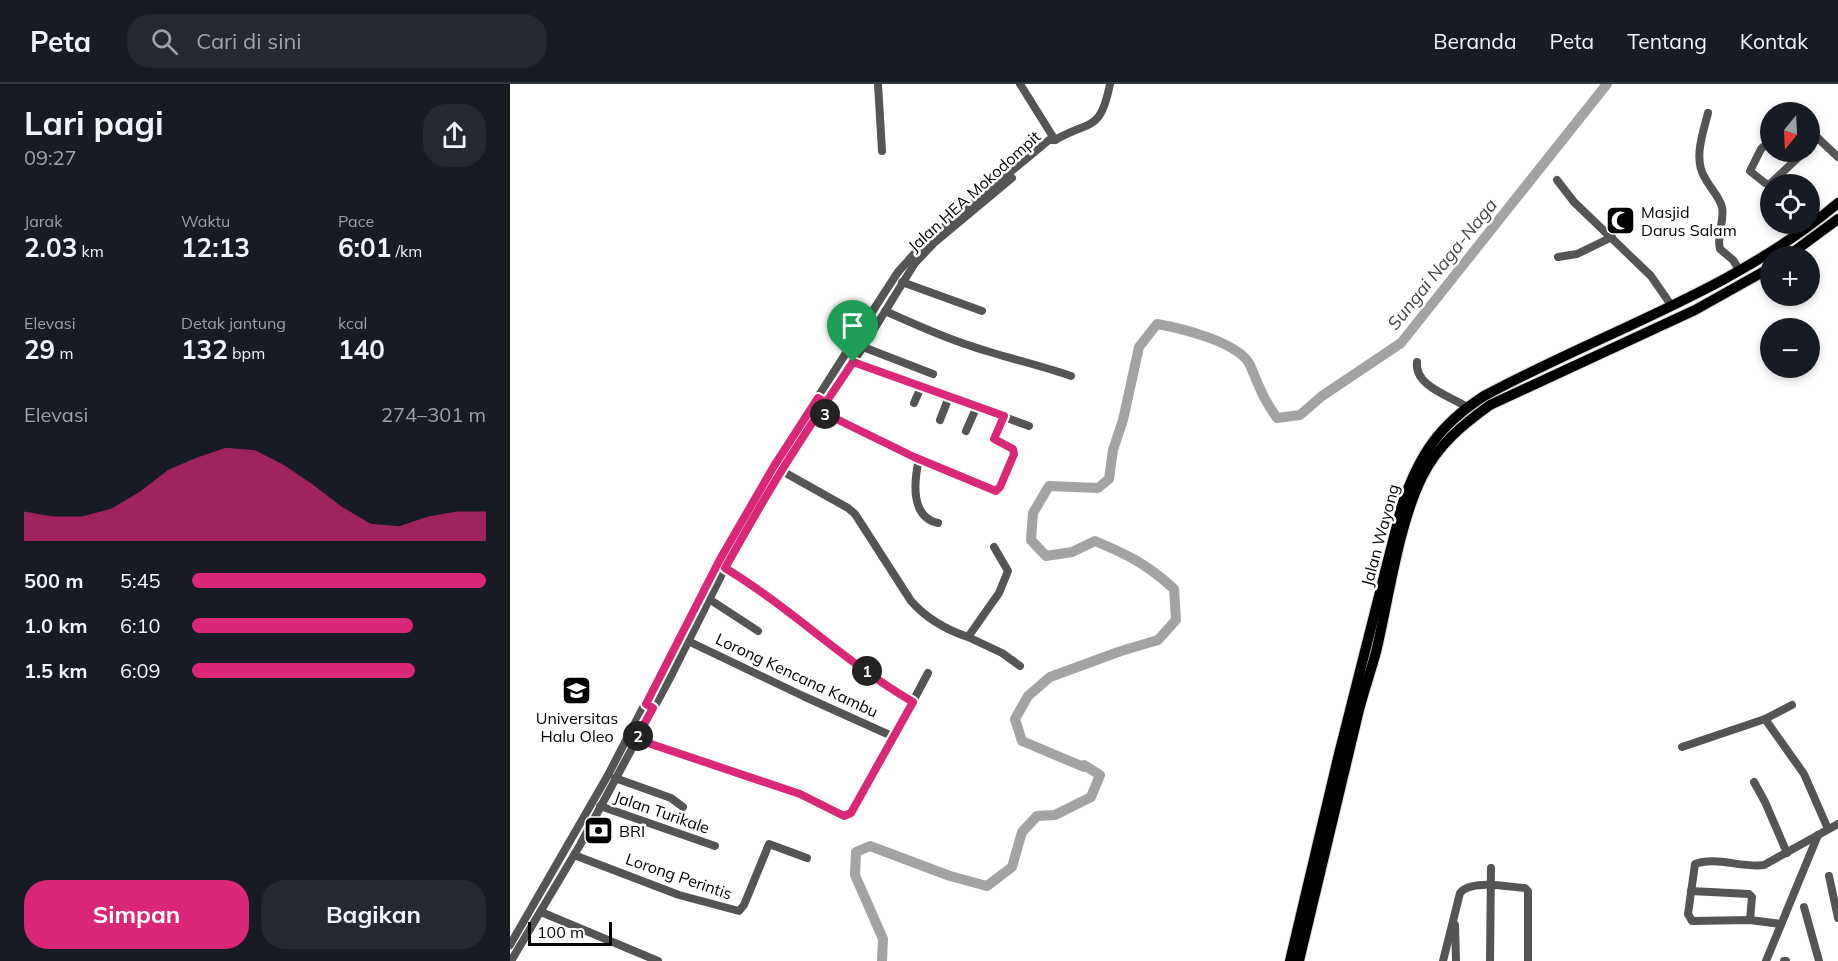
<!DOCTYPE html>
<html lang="id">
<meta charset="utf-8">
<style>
:root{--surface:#171b24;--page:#242831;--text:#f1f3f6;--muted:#9ea1a6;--line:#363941;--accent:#db2777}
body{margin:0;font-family:Mulish,sans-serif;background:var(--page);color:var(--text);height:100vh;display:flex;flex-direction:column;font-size:22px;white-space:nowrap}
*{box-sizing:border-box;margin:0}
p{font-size:20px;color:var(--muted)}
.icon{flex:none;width:33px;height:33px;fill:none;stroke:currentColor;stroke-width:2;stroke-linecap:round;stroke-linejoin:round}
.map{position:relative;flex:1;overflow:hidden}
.side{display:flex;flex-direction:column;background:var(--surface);width:510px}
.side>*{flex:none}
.needle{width:39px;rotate:198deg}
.buttons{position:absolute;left:1250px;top:18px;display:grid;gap:12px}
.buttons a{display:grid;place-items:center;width:60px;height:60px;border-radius:50%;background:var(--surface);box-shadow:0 3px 9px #0003;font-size:30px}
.scale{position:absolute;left:18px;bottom:15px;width:84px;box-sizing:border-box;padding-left:6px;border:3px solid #000;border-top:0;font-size:16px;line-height:21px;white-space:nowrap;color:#000;-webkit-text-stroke:4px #fff;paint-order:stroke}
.pin{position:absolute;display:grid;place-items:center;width:51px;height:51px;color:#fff;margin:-62px -26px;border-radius:50% 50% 50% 0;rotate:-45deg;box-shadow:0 0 6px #0007}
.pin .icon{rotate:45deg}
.km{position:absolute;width:30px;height:30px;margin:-15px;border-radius:50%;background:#222;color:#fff;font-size:16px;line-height:30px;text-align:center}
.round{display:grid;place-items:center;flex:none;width:63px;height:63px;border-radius:24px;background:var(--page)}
.overview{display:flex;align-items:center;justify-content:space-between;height:102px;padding:0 24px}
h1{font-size:33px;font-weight:700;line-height:45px}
.stats{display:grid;grid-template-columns:repeat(3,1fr);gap:9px;height:102px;padding:6px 24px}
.stats div{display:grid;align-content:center}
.stats b{font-size:26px;font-weight:700}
.stats small{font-size:16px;font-weight:400}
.stats p{font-size:16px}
.chart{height:168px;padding:12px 24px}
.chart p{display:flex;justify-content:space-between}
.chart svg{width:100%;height:108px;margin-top:6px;fill:var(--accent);opacity:.7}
.button{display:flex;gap:12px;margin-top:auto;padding:12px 24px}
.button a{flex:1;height:69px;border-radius:24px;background:var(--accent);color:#fff;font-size:24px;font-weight:700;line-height:69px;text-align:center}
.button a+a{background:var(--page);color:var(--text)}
ul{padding:0 24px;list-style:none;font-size:20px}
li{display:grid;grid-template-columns:96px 72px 1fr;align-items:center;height:45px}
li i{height:15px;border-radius:8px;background:var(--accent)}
header{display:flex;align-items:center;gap:36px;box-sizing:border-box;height:84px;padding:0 30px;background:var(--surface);border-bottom:2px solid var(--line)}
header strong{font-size:28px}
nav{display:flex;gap:33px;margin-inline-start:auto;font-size:21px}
.search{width:420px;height:54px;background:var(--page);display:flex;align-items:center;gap:15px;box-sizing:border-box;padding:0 21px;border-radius:24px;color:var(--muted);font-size:22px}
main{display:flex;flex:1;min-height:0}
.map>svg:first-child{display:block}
</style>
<header>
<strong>Peta</strong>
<div class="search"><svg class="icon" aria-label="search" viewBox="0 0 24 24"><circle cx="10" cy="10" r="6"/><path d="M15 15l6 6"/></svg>Cari di sini</div>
<nav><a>Beranda</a><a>Peta</a><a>Tentang</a><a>Kontak</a></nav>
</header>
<main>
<section class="side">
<div class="overview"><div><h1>Lari pagi</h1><p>09:27</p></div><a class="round"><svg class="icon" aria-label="share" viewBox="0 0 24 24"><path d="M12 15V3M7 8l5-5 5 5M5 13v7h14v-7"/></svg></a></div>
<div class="stats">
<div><p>Jarak</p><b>2.03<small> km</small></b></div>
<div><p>Waktu</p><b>12:13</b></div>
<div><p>Pace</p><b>6:01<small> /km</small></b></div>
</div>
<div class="stats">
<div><p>Elevasi</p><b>29<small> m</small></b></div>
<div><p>Detak jantung</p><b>132<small> bpm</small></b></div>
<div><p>kcal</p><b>140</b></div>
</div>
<div class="chart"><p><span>Elevasi</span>274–301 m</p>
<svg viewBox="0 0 160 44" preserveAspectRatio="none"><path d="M0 44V32L10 34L20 34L30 31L40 24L50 15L60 10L70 6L80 7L90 13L100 21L110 30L120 37L130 38L140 34L150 32L160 32V44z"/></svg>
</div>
<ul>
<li><b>500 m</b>5:45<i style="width:100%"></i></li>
<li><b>1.0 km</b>6:10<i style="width:75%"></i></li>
<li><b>1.5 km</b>6:09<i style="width:76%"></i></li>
</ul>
<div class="button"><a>Simpan</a><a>Bagikan</a></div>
</section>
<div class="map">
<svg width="1328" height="877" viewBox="0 0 1328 877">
<rect width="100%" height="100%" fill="#fff"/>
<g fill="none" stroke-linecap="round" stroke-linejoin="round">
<path stroke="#a3a3a3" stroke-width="10" d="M372,877L373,855L345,791L346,768L360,762L440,792L477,802L502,783L512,748L527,732L545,731L581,713L590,691L574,681V683L512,657L505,635L518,612L540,593L611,567L648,556L666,536L664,505C637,480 618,471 585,457L562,468L536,472L521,456L523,429L539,402L588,404L599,395L603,366L613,336L629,263L647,240C670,244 729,258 740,281C749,302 753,315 767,334L790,331L812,312L891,259L1097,0"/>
<defs>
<g id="major">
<polyline points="1278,172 1328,135"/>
<path d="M780,877L828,674L892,421C909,371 929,341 974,312C1092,248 1224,207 1328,119"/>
<path d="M789,877C809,796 827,715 847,634C852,612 860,590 866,568C879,514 888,442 912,393C928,361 952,341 980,321L1185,226L1260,184"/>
</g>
</defs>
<use href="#major" stroke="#dbdbdb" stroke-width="12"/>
<g stroke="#555" stroke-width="8">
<polyline points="368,0 372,67"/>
<polyline points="510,0 545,56"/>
<path d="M1198,29C1193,49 1183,75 1195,94C1200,104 1209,112 1212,123C1215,137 1206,151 1210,165L1223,176L1230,187"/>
<polyline points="1299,46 1328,73"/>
<polyline points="1260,57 1251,65 1240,87 1255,99 1260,101"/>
<polyline points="1299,62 1308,54"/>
<polyline points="1047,96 1064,118 1141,192 1161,221"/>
<polyline points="1260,100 1294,68"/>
<polyline points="1048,173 1067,170 1102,153"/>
<polyline points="392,198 472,227"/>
<path d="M375,227C402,239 430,252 458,261C492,273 527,280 561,292"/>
<polyline points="353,263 423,290"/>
<polyline points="343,278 519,342"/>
<path d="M907,278C904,302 940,312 957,323"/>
<polyline points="404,319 411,303"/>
<polyline points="310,327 404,373 486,407 490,403 504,370 503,365 484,355 494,332"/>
<polyline points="430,336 439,313"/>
<polyline points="456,347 467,322"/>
<path d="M409,375C404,397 400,433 428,439"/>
<path d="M272,387L338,424L345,430L401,517C416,534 437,546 458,553L489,509L498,487L484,463"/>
<path d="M211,482C279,521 335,578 403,618"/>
<polyline points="199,515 248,547"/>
<polyline points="458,553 492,569 510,582"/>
<polyline points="178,557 293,612 384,653"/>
<polyline points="1255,635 1282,621"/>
<path d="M126,655L290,709C302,715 329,733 339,731L384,653L418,589"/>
<polyline points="1172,663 1255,635 1294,690 1318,745"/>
<polyline points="105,694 161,714 173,723"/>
<polyline points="1244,698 1255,718 1277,769"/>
<polyline points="90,722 205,762"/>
<polyline points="64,771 169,811 229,827 234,821 259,760 297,774"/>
<polyline points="1319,792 1328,834"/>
<polyline points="1181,807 1239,810 1242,813 1240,836"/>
<polyline points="1294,823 1309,877"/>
<polyline points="31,828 148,877"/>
<path d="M1271,840L1240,836L1182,837L1178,830L1185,780C1205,772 1232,784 1254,781L1328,740"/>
<polyline points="945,841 946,877"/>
<path d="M0,861L98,691L209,477L264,382L371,214L388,188L412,161L539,56H545C581,35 590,49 600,0"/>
<polyline points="1,877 70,761 161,592 215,484 285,365 353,263 405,179 424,159 502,94"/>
<path d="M933,877L950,809C960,795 999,803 1015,804L1018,807V877"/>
<polyline points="980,877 981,784"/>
<polyline points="1256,877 1308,751"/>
<polyline points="1274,877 1276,877"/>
</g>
<use href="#major" stroke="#000" stroke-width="10"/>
</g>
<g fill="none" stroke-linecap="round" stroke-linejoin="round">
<defs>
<path id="route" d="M343,278C324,307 304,335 286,364C260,403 238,444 215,484C281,524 336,579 403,618L341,729L334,732L290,710L126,655L143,624L136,620L209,477L264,382L308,314L316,319L310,327L404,373L486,407L490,403L504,370L503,365L484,355L494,332L343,278"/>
</defs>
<use href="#route" stroke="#fff" stroke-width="12"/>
<use href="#route" stroke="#db2777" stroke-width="8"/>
</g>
<defs>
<symbol id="mosque-square" viewBox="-11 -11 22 22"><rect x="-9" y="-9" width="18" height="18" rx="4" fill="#000" stroke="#fff"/><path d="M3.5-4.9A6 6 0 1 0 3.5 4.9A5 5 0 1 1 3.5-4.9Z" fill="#fff"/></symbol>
<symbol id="university-square" viewBox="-11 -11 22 22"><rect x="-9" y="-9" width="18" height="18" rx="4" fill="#000" stroke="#fff"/><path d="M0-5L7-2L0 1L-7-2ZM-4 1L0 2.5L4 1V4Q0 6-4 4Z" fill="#fff"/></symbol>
<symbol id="bank-square" viewBox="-11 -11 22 22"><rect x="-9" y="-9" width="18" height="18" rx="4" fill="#000" stroke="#fff"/><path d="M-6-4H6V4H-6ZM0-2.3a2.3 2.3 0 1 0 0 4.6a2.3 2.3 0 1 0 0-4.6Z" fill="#fff"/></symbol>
</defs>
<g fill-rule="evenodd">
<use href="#mosque-square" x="1094" y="120" width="33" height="33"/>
<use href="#university-square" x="50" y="590" width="33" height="33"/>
<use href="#bank-square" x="72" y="730" width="33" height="33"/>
</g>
<g text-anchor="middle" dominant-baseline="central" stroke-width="5" stroke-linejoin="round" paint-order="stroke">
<g font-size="16" fill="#000" stroke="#fff">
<text transform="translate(464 107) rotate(-42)">Jalan HEA Mokodompit</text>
<text transform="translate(870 451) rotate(-75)">Jalan Wayong</text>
<text transform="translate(287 591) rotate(25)">Lorong Kencana Kambu</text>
<text transform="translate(152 728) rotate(19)">Jalan Turikale</text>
<text transform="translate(169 792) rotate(19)">Lorong Perintis</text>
</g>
<g font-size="16" fill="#000" stroke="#fff" text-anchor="start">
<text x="1131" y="128">Masjid<tspan x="1131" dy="18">Darus Salam</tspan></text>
<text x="67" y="634" text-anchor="middle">Universitas<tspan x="67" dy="18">Halu Oleo</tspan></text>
<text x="109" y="747">BRI</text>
</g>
<g font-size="18" font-style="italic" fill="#444" stroke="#fff">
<text transform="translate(932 180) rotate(-51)">Sungai Naga-Naga</text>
</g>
</g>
</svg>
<div class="buttons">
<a><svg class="needle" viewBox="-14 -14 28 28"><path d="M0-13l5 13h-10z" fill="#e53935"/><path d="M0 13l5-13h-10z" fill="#9ea1a6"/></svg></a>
<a><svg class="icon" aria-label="locate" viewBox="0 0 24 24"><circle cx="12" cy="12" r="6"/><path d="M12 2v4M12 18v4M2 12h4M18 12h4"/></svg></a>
<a>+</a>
<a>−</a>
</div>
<div class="scale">100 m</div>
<div class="pin" style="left:343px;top:278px;background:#1e9e55"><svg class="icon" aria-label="arrive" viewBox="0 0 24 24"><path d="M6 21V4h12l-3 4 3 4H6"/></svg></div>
<b class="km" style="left:357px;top:587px">1</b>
<b class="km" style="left:128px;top:652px">2</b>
<b class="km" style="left:315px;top:330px">3</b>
</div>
</main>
